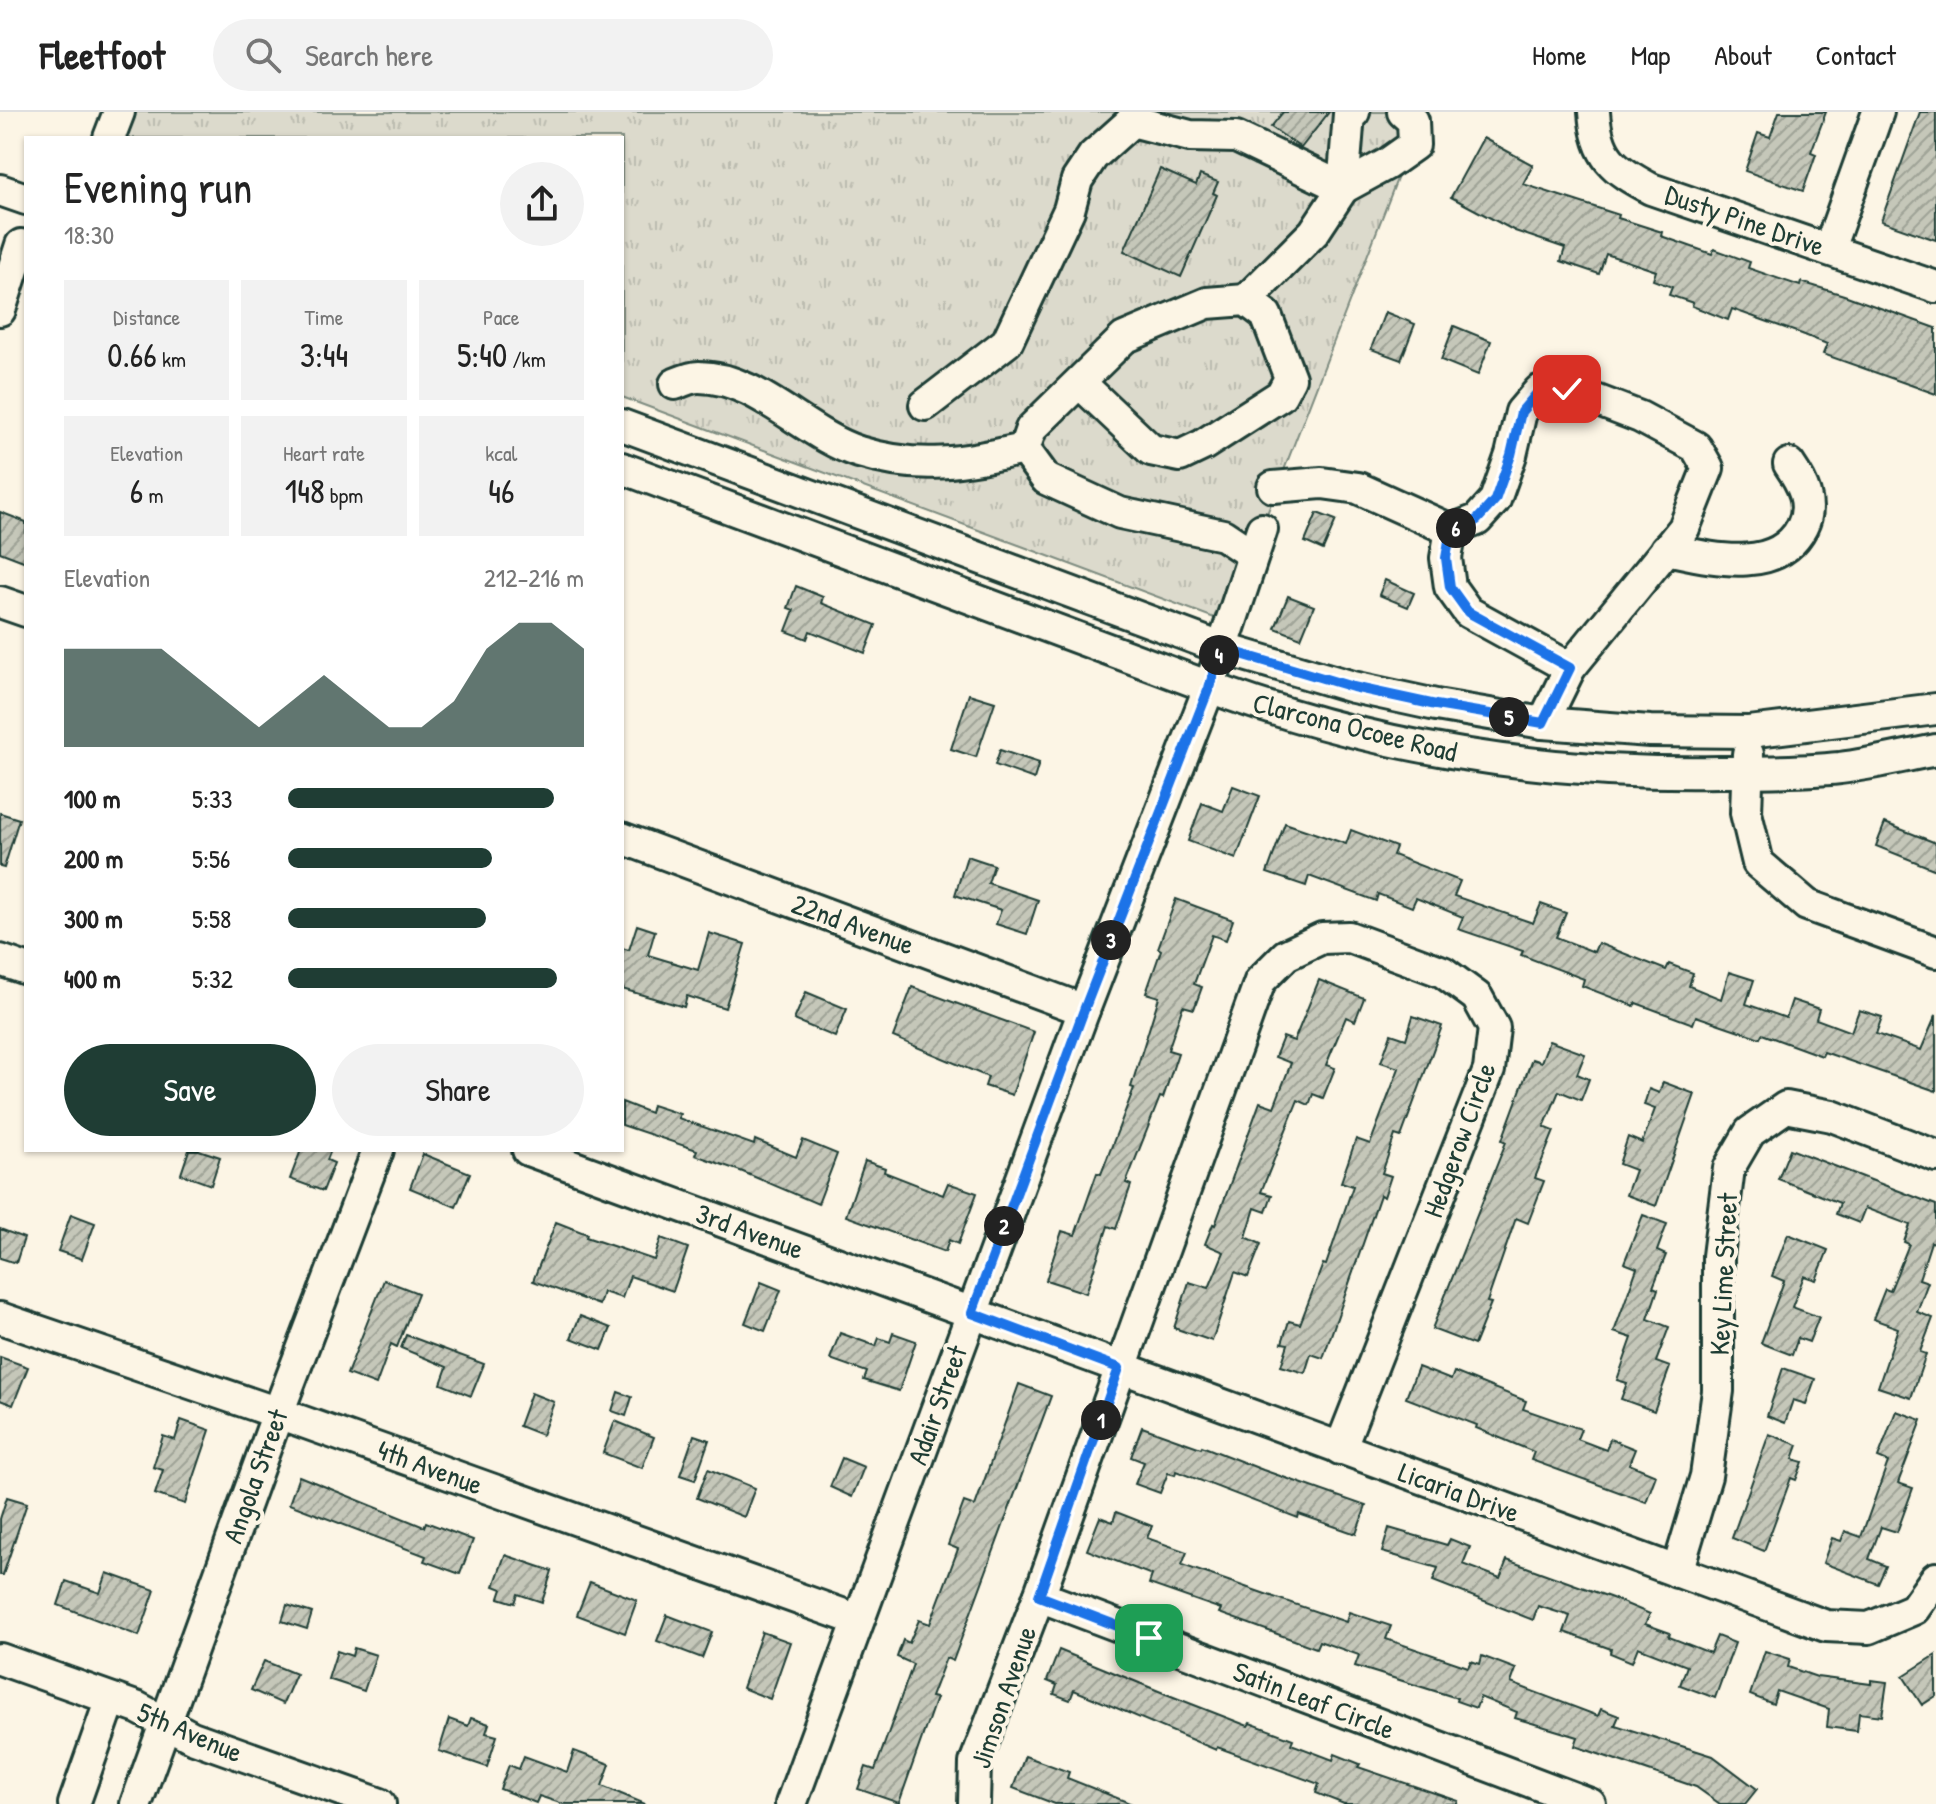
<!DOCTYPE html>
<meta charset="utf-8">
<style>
:root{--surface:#fff;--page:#f2f2f2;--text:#222;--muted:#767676;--line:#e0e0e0;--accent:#1f3d34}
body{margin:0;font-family:"Patrick Hand",sans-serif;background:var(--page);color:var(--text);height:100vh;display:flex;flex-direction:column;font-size:30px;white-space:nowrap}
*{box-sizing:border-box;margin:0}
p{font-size:26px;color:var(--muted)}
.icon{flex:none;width:44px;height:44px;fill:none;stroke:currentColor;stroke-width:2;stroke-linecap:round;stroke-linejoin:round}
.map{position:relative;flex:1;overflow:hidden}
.drawer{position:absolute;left:24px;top:24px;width:600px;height:1016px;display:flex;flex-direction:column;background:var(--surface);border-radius:0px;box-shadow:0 2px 6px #0004}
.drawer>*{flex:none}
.pin{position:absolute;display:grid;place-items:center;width:68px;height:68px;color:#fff;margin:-34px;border-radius:16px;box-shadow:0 4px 12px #0006}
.km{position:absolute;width:40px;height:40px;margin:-20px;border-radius:50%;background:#222;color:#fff;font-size:22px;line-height:40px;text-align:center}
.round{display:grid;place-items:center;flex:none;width:84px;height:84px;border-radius:42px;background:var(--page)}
.overview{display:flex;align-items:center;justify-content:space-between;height:136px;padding:0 40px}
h1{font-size:44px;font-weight:600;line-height:60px}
.figures{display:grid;grid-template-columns:repeat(3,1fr);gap:12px;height:136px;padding:8px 40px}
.figures div{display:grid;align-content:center;border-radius:0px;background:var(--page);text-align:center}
.figures b{font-size:34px;font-weight:600}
.figures small{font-size:22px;font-weight:400}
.figures p{font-size:22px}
.chart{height:224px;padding:16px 40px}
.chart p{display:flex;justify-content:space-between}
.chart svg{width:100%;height:144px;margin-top:8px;fill:var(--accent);opacity:.7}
.cta{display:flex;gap:16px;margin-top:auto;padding:16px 40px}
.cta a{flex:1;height:92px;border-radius:48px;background:var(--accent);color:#fff;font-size:32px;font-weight:600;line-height:92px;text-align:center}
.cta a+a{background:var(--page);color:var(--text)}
ul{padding:0 40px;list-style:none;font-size:26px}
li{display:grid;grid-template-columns:128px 96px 1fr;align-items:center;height:60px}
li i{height:20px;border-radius:10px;background:var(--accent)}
header{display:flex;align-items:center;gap:48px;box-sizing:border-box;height:112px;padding:0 40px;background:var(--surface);border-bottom:2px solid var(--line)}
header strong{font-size:38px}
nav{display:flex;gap:44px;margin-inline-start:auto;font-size:28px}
.search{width:560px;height:72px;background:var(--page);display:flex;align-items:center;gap:20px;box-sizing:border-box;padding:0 28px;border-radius:44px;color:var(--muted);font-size:30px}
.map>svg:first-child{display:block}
</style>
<header>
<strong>Fleetfoot</strong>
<div class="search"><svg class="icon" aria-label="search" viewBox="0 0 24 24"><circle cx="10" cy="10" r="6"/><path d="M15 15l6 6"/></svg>Search here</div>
<nav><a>Home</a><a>Map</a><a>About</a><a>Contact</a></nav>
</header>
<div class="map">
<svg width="1936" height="1692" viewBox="0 0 1936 1692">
<defs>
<pattern id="grass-tufts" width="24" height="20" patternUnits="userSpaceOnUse" patternTransform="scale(2)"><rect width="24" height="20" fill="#dcdacc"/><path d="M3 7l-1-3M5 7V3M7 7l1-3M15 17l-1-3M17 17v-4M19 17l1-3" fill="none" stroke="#bcbcb0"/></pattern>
<pattern id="building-hatch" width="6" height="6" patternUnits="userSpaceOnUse" patternTransform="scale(2)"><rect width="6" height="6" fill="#c5c7b9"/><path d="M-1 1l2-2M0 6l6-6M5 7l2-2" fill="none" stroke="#9fa397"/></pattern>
</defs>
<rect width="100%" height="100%" fill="#fcf5e5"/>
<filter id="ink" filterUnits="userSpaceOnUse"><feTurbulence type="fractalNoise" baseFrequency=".0125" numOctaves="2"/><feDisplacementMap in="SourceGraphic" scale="16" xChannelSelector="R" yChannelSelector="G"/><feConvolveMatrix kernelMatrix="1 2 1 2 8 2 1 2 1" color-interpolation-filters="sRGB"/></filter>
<g filter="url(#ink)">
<polygon fill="url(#grass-tufts)" stroke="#7e8c80" stroke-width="2" points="124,0 1423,0 1225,510 622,285 622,26 115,26"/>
<g fill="url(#building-hatch)" stroke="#1f3d34" stroke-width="2">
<polygon points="1283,0 1329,0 1301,36 1271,15"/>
<polygon points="1779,0 1826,0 1811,40 1816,42 1803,79 1745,59 1758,21 1770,25"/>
<polygon points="1920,0 1936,0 1936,128 1881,109"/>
<polygon points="1483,26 1533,53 1523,72 1619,103 1618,106 1662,120 1661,124 1712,142 1714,137 1750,150 1748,156 1800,174 1801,170 1844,183 1936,216 1936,282 1823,242 1827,232 1802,222 1732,197 1728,208 1692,194 1693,191 1669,183 1672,175 1653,168 1656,159 1606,142 1599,162 1561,149 1565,136 1515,119 1451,85"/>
<polygon points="1160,57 1196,73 1200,63 1218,70 1213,81 1217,83 1181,165 1124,139"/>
<polygon points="1385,200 1415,212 1401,248 1371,237"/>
<polygon points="1454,214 1491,229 1478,263 1441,248"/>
<polygon points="0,400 26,410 26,450 0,440"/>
<polygon points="1317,401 1336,408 1323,438 1305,430"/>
<polygon points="1385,468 1414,481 1408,495 1379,483"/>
<polygon points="796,474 823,485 821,491 876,513 865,541 810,519 807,527 786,519 794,498 788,496"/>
<polygon points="1288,484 1314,494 1301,526 1275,516"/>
<polygon points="969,582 995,590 976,645 951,637"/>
<polygon points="1000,638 1039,651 1034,667 995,653"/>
<polygon points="1233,674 1260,684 1236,747 1188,729 1202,691 1223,699"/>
<polygon points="0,701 19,707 4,756 0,755"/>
<polygon points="1285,711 1346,732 1351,718 1396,735 1393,743 1460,769 1454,784 1533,811 1541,792 1566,801 1556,825 1594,840 1598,831 1666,858 1669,852 1693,861 1689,874 1721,887 1729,860 1754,868 1746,892 1786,906 1792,888 1819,897 1816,907 1851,920 1859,898 1882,905 1876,922 1921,938 1936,903 1936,979 1824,940 1822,944 1762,922 1760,926 1696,904 1693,912 1636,891 1634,894 1582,874 1584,867 1521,843 1523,839 1458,817 1463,805 1416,786 1412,795 1378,782 1376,789 1309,764 1306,774 1267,761"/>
<polygon points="1885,711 1936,731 1936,758 1876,734"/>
<polygon points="967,744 994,753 988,771 1038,788 1027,822 996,812 1001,798 955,783"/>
<polygon points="1176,787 1233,808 1226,828 1212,823 1194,872 1202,875 1194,897 1183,894 1168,938 1178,941 1163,986 1160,985 1126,1071 1131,1073 1116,1117 1108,1114 1086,1181 1046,1168 1062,1119 1075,1123 1097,1061 1101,1062 1134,976 1131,975 1159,885 1146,881 1161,838 1158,836"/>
<polygon points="637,813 655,819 648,843 698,858 709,821 745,832 725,896 687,884 684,895 622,877 622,836 629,838"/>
<polygon points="1319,868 1364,886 1355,909 1346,905 1326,953 1335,956 1323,986 1313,982 1309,993 1298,988 1261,1080 1272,1083 1266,1100 1255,1096 1246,1125 1261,1132 1248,1165 1235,1160 1212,1229 1174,1216 1189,1170 1209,1176 1224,1140 1205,1132 1213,1112 1215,1113 1260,990 1274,995 1291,951 1275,945 1283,925 1294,929"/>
<polygon points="912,875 1034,920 1012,983 985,974 988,965 893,925"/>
<polygon points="806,880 847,897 835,925 794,908"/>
<polygon points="1413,904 1442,914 1401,1025 1395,1023 1382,1061 1391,1064 1384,1085 1380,1083 1323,1246 1311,1242 1305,1261 1281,1254 1288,1232 1282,1231 1289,1209 1300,1212 1323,1152 1326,1153 1353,1074 1341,1070 1356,1027 1370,1032 1399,956 1381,950 1391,922 1406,927"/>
<polygon points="1549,929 1585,942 1577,962 1589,967 1581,988 1559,979 1544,1015 1554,1019 1535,1066 1544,1069 1528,1111 1516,1106 1487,1190 1491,1191 1474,1233 1432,1217 1506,1030 1502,1028 1532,947 1541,950"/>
<polygon points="1663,970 1695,982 1656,1094 1626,1083 1635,1058 1619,1052 1628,1025 1642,1031 1655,997 1644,993 1649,977 1659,981"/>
<polygon points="622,990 650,1001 652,993 680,1002 678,1006 754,1033 755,1028 796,1045 803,1028 837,1042 818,1092 743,1060 695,1043 697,1038 622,1013"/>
<polygon points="1790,1037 1936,1093 1936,1131 1931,1130 1919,1167 1928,1170 1917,1200 1933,1206 1920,1240 1926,1242 1911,1286 1878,1275 1898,1216 1873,1207 1885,1177 1890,1179 1909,1132 1904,1130 1910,1113 1865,1096 1859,1111 1836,1102 1840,1091 1778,1067"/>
<polygon points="189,1038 199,1038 220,1045 211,1073 181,1062"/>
<polygon points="301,1038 331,1038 327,1048 334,1051 323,1079 290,1067"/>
<polygon points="423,1042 470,1061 456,1095 410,1076"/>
<polygon points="865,1049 885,1056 884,1060 943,1083 948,1071 977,1081 958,1132 949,1128 945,1140 846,1104"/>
<polygon points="71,1102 95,1111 82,1147 58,1139"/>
<polygon points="1643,1103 1667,1112 1657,1139 1666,1143 1653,1175 1658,1177 1648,1207 1669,1215 1656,1250 1670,1255 1654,1299 1621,1287 1627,1271 1617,1268 1632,1226 1614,1220 1637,1156 1624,1151"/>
<polygon points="556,1110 587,1122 586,1125 654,1148 661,1126 688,1136 673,1179 630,1164 622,1186 603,1180 599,1193 533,1169"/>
<polygon points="0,1117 24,1126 16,1151 0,1146"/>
<polygon points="1788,1122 1828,1138 1816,1168 1804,1164 1792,1195 1819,1205 1809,1230 1798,1226 1792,1243 1761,1231 1784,1169 1772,1164"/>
<polygon points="384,1168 418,1181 397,1235 391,1232 376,1273 347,1262"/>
<polygon points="761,1170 781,1178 765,1219 745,1211"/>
<polygon points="580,1204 611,1216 602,1238 571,1226"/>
<polygon points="840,1221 876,1234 879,1226 890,1230 893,1221 916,1229 899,1279 864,1268 867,1260 830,1247"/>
<polygon points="406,1223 484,1252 471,1284 441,1272 447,1255 401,1236"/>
<polygon points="0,1245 28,1255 13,1293 0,1288"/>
<polygon points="1418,1255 1451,1268 1454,1260 1526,1289 1523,1297 1581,1317 1577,1327 1606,1338 1610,1327 1635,1337 1629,1352 1656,1363 1646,1390 1531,1348 1534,1340 1476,1316 1477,1313 1406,1286"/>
<polygon points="1783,1256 1815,1267 1806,1292 1793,1288 1785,1311 1767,1304"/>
<polygon points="1019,1272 1051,1284 953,1549 946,1546 931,1585 936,1586 899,1691 858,1677 866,1655 875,1658 913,1552 897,1545 903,1528 909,1531 919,1508 930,1512 958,1437 948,1433 964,1390 975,1394"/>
<polygon points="618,1280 632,1285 626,1304 612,1299"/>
<polygon points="531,1281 554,1290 542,1323 519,1314"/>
<polygon points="1896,1299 1922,1308 1898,1371 1913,1376 1897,1420 1881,1415 1869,1447 1886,1454 1878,1472 1823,1451 1832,1426 1841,1429 1845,1419 1861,1425 1888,1350 1878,1346"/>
<polygon points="181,1308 210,1318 185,1392 155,1382 163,1358 153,1355 163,1324 175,1328"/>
<polygon points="615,1309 654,1325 642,1356 603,1341"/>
<polygon points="1142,1315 1201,1336 1202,1334 1263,1358 1366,1394 1356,1422 1299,1402 1298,1406 1176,1359 1175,1363 1168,1361 1160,1381 1135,1372 1144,1350 1131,1345"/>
<polygon points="1769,1322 1798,1333 1793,1347 1803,1350 1796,1368 1791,1366 1764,1439 1732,1426"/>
<polygon points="694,1323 709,1328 695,1368 680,1363"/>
<polygon points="842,1346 864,1355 852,1385 830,1375"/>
<polygon points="708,1357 755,1376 744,1405 697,1386"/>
<polygon points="299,1364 424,1415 426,1410 473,1428 460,1462 424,1449 426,1444 289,1392"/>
<polygon points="7,1385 27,1391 3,1463 0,1463 0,1407"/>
<polygon points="1116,1400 1152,1414 1147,1426 1187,1440 1182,1453 1346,1510 1349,1500 1391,1514 1386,1527 1468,1555 1471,1549 1480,1552 1482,1544 1516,1557 1511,1571 1598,1604 1601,1597 1619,1604 1615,1613 1713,1644 1757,1677 1745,1692 1720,1692 1696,1675 1575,1634 1578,1625 1515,1606 1517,1600 1480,1585 1476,1596 1456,1589 1457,1586 1355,1554 1359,1543 1319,1529 1316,1536 1219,1501 1221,1497 1149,1472 1152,1463 1087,1438 1100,1405 1113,1410"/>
<polygon points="1389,1416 1447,1433 1450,1427 1470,1435 1463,1452 1500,1466 1507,1448 1612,1486 1650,1502 1645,1512 1670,1521 1669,1525 1710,1541 1717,1524 1735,1531 1715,1586 1680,1573 1687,1554 1638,1535 1632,1550 1610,1541 1611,1537 1564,1520 1570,1504 1538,1494 1533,1508 1433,1469 1438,1456 1382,1440"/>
<polygon points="505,1443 552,1459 542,1490 518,1482 515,1491 499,1486 502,1477 494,1474"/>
<polygon points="107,1461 155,1478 139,1524 58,1493 66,1469 100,1481"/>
<polygon points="590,1470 637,1488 625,1521 577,1503"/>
<polygon points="287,1493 312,1501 307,1517 282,1509"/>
<polygon points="667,1503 712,1520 702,1546 657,1529"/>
<polygon points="762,1520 790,1530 770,1587 742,1576"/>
<polygon points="354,1536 376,1543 364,1579 328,1567 337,1539 352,1544"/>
<polygon points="1059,1538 1166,1582 1248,1614 1250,1611 1293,1627 1291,1632 1333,1648 1335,1642 1360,1652 1358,1655 1458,1689 1457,1692 1344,1692 1316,1681 1319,1672 1217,1635 1216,1638 1074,1578 1070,1588 1054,1582 1057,1573 1047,1569"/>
<polygon points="1765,1539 1790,1547 1788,1555 1817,1565 1871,1572 1871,1568 1887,1570 1882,1604 1859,1601 1857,1619 1827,1615 1829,1597 1777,1579 1773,1592 1750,1583"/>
<polygon points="1936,1543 1936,1584 1922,1593 1903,1564"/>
<polygon points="264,1549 296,1562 283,1592 251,1578"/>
<polygon points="471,1606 489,1612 486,1621 497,1624 487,1655 439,1639 449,1607 468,1614"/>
<polygon points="574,1639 610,1652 602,1674 645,1692 563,1692 539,1684 536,1691 500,1677 509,1653 519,1657 524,1644 567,1660"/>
<polygon points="1025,1644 1069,1660 1067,1666 1132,1692 1055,1692 1013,1676"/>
</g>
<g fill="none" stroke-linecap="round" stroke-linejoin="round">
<defs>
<g id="minor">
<path d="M1594,0C1597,45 1613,57 1651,77L1936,175"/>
<polyline points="1132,9 1190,24 1236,25 1343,76"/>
<polyline points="109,26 119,0"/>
<polyline points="1343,76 1387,52 1414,33 1413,9 1403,0"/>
<polyline points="0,78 26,87"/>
<polyline points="1829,137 1878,0"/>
<polyline points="1246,188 1314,120 1343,76 1349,2 1354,0"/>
<polyline points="0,198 21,133"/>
<polyline points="1079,270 1151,338 1180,344 1203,333 1281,283 1290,266 1266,203 1246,188 1207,191 1124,226 1031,317 1024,337 1046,367 1120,401 1223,423 1253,443"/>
<path d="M675,272C682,269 691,265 699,265C757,265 805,323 859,340C921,359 963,350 1024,337"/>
<polyline points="925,293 1007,230 1069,98 1077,68 1093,44 1132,9 1135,0"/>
<polyline points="622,313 1221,536 1353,575 1436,593 1543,611 1650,619 1749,620 1936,597"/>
<path d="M622,356L1231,583C1390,639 1551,663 1719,660C1759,660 1801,660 1840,656C1872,652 1904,644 1936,638"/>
<polyline points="1273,375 1322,371 1358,376 1451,418 1477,408 1495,388 1511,343 1521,300 1539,279 1567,277 1640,305 1696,335 1708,356 1684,416 1570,556 1543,611"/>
<polyline points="1451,418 1446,446 1450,475 1468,500 1570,556"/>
<path d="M1666,437C1710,446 1777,464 1802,415C1814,392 1802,371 1789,352"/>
<polyline points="0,490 26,499"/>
<polyline points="1748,642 1746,701 1758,751 1807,793 1936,840"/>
<polyline points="622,726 1084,898"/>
<polyline points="0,848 26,857"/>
<polyline points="528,1038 1826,1514 1869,1516 1914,1497 1936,1466"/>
<polyline points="0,1206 278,1301 858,1508"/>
<polyline points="1677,1460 1706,1364 1718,1279 1718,1144 1729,1056 1750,1020 1786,995 1832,1004 1936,1044"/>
<polyline points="1039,1484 1590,1692"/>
<polyline points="0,1547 138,1596 192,1625 380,1692"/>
<polyline points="74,1692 111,1587"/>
<polyline points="136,1692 278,1301 378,1038"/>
<polyline points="791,1692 1084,898 1209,576 1262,417"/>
<polyline points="974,1692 975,1651 1039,1484 1260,869 1286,843 1322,826 1349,825 1443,860 1477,885 1494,916 1489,958 1340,1337"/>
</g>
</defs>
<use href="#minor" stroke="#1f3d34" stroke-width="36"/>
<use href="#minor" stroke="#fcf5e5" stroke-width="30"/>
</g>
</g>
<g fill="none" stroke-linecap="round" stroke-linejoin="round" filter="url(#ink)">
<defs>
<polyline id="route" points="1149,1526 1039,1484 1119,1256 972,1201 1084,898 1209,576 1221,536 1353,575 1436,593 1543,611 1570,556 1468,500 1450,475 1446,446 1451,418 1477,408 1495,388 1511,343 1521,300 1539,279 1567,277"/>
</defs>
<use href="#route" stroke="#fff" stroke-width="16"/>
<use href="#route" stroke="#1a73e8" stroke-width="10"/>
</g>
<g text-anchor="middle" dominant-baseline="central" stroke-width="8" stroke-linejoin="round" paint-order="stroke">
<g font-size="28" fill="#1f3d34" stroke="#fcf5e5">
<text transform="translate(1745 108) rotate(19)">Dusty Pine Drive</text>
<text transform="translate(1355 615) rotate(14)">Clarcona Ocoee Road</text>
<text transform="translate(853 812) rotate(20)">22nd Avenue</text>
<text transform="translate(1459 1028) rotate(-70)">Hedgerow Circle</text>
<text transform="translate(750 1119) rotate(20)">3rd Avenue</text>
<text transform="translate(1723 1162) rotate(-87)">Key Lime Street</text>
<text transform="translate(937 1293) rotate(-70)">Adair Street</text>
<text transform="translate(430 1355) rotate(20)">4th Avenue</text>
<text transform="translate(255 1364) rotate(-70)">Angola Street</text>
<text transform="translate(1459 1380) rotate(20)">Licaria Drive</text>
<text transform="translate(1003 1585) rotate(-71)">Jimson Avenue</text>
<text transform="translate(1314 1588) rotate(21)">Satin Leaf Circle</text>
<text transform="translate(190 1620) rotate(23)">5th Avenue</text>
</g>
</g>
</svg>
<div class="pin" style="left:1149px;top:1526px;background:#1e9e55"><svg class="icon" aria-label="arrive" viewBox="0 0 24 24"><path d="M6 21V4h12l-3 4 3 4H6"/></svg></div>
<div class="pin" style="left:1567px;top:277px;background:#d93025"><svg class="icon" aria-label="check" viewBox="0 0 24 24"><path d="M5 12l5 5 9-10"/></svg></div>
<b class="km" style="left:1101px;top:1308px">1</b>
<b class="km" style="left:1004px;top:1114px">2</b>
<b class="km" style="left:1111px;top:828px">3</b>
<b class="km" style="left:1219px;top:543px">4</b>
<b class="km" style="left:1509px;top:605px">5</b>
<b class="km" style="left:1456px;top:416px">6</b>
<section class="drawer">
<div class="overview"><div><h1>Evening run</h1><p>18:30</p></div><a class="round"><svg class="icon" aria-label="share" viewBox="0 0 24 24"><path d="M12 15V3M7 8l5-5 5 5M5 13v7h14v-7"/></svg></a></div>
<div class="figures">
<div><p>Distance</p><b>0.66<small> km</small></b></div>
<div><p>Time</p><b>3:44</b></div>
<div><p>Pace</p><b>5:40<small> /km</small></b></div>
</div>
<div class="figures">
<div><p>Elevation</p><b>6<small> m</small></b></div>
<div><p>Heart rate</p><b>148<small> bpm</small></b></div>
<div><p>kcal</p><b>46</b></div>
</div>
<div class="chart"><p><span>Elevation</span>212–216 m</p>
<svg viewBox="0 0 160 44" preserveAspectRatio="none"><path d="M0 44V14L10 14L20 14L30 14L40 22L50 30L60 38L70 30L80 22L90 30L100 38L110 38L120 30L130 14L140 6L150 6L160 14V44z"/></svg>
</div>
<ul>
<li><b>100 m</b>5:33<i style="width:90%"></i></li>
<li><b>200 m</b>5:56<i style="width:69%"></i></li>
<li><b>300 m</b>5:58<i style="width:67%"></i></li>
<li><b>400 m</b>5:32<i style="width:91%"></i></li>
</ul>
<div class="cta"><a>Save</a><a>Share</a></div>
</section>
</div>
